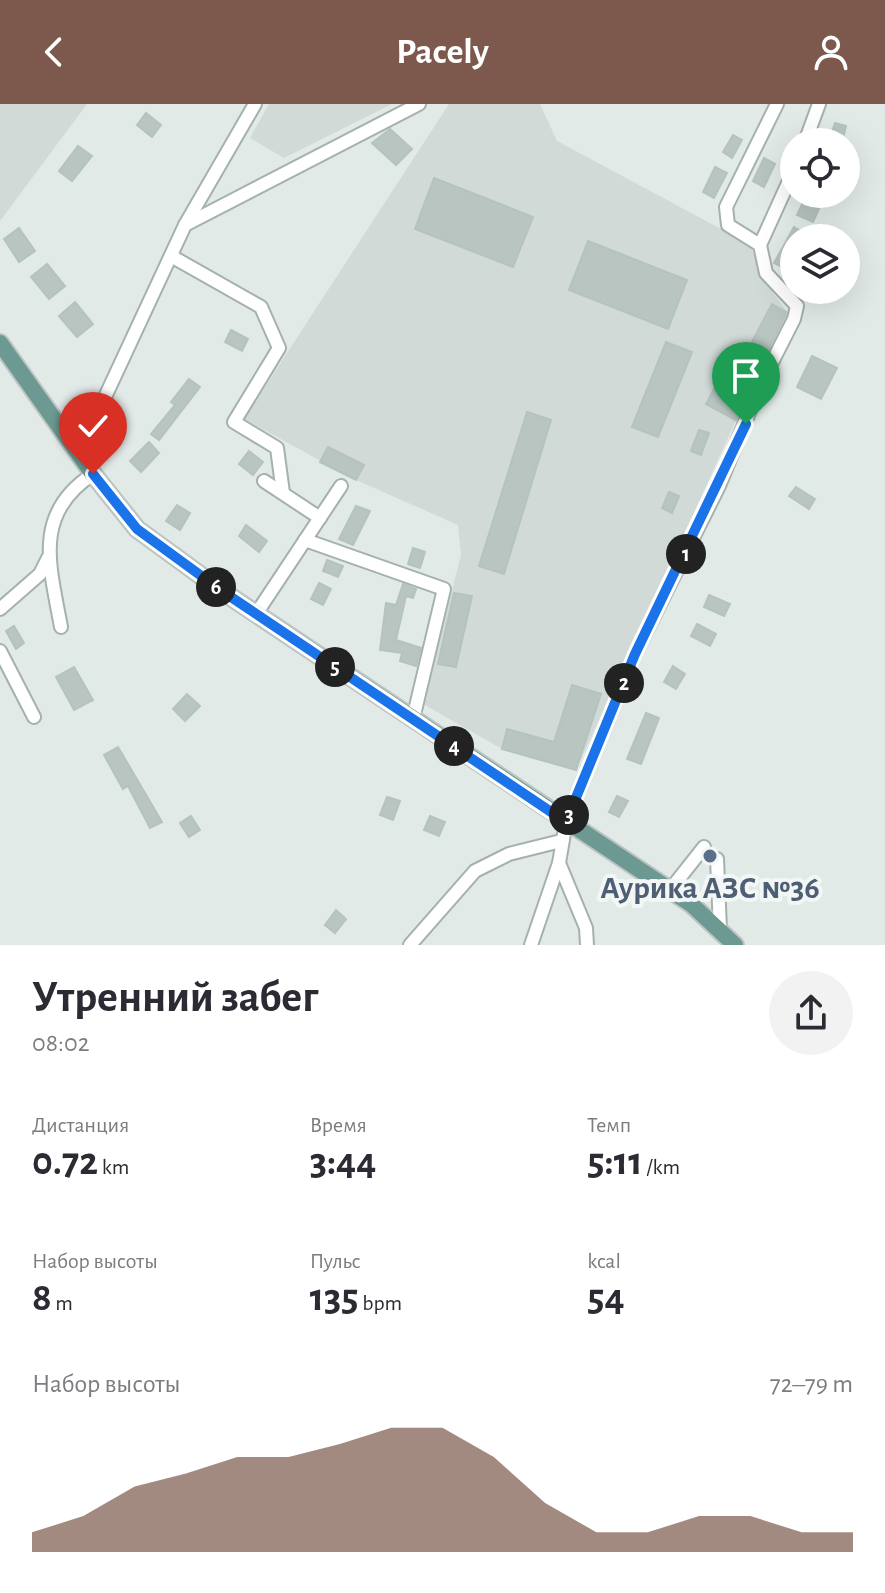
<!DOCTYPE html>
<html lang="ru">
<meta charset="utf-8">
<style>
:root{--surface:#fff;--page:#f2f2f3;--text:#2b2b33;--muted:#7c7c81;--accent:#7c594c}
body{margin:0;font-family:"Alegreya Sans",sans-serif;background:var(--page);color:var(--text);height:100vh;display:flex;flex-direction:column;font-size:30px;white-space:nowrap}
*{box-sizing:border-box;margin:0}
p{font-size:26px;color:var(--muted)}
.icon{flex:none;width:44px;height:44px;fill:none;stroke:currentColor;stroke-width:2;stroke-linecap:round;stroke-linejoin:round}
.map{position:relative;height:841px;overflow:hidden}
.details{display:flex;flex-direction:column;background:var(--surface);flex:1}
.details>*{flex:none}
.fabs{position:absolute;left:780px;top:24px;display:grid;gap:16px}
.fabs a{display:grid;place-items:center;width:80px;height:80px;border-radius:50%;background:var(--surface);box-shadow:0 8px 32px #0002;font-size:40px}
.pin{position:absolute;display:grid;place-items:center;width:68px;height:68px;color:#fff;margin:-82px -34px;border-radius:50% 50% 50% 0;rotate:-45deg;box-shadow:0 0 8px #0007}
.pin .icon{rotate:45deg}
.km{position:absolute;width:40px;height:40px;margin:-20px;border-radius:50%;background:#222;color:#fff;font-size:22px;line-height:40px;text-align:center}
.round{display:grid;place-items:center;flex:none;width:84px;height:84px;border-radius:42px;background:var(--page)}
.summary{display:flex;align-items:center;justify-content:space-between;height:136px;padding:0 32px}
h1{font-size:44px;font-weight:700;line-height:60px}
.stats{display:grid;grid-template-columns:repeat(3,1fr);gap:12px;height:136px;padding:8px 32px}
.stats div{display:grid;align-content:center}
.stats b{font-size:40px;font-weight:700}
.stats small{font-size:22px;font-weight:400}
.stats p{font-size:22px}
.chart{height:224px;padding:16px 32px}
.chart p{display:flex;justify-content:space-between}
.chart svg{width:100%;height:144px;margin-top:8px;fill:var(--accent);opacity:.7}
header{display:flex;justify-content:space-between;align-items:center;height:104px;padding:0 32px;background:var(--accent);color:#fff;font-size:36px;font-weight:700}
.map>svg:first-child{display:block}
</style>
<header><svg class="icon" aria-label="back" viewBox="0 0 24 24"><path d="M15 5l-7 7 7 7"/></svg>Pacely<svg class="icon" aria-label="person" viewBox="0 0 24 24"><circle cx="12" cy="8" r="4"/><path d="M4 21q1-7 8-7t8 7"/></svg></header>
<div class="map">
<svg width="885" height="841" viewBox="0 0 885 841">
<rect width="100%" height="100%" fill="#e2eae7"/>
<g fill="#d1dad6">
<polygon points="0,0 87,0 0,117"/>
<polygon points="269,0 392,0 284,54 250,34"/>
<polygon points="449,0 540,0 557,37 749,140 773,189 789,210 755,275 576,666 502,645 423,600 461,451 458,421 356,376 244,315"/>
</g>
<g fill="#b8c5c1" stroke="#b5c3bf" stroke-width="2">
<polygon points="146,9 161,21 152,33 137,21"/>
<polygon points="835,19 846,22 842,38 830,34"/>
<polygon points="390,25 412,45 396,61 372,39"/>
<polygon points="733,31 742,36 732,54 723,48"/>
<polygon points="78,42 92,52 72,77 59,67"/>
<polygon points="764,54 775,60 764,83 753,77"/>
<polygon points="715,63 727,69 714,94 703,88"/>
<polygon points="434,74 533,113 513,163 415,125"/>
<polygon points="803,98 819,105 813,118 797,111"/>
<polygon points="794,123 813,134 794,134 785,164 774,159"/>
<polygon points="19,124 35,147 19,158 4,135"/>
<polygon points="588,137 687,176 668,225 569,186"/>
<polygon points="47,160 65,182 49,195 31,173"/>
<polygon points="75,198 93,220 77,233 59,212"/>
<polygon points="772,200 786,208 785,212 754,275 737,266"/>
<polygon points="231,226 248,235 242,247 225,238"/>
<polygon points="666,238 692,248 658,333 632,323"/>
<polygon points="812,252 837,264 821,295 797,283"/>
<polygon points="720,273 748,288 736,316 706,300"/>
<polygon points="189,275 200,283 159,336 151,330 175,301 171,298"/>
<polygon points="527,308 551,316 504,470 479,462"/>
<polygon points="699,326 709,329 701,351 691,347"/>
<polygon points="149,338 159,349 141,368 130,357"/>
<polygon points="328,343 364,361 356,376 320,358"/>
<polygon points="249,347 263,358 253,371 239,360"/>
<polygon points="796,383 815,395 809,405 789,392"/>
<polygon points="669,388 679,392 672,409 662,404"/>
<polygon points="177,401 190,409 180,426 166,417"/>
<polygon points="356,402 370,407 353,441 339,435"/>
<polygon points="246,421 267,437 259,448 239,432"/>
<polygon points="413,444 425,448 420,464 408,460"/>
<polygon points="327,456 343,462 338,473 323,467"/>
<polygon points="319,479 331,485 323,501 311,495"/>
<polygon points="403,480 416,485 413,494 406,492 396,536 421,544 416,562 400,557 402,549 380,546 386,499 396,501"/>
<polygon points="454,489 472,492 456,563 438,560"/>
<polygon points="709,491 730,500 724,512 704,503"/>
<polygon points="697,520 716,530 710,542 691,532"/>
<polygon points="14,522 24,539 16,545 6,527"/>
<polygon points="673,562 685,570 676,585 664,578"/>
<polygon points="74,563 93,596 74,606 56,573"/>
<polygon points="572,581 601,590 576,666 502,645 507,625 554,638"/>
<polygon points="187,590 200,602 185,617 173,605"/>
<polygon points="646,609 659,614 641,660 627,655"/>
<polygon points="118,643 162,718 150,724 128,682 123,685 104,651"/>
<polygon points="617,692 628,697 619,713 609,708"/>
<polygon points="387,693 400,697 393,716 380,711"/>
<polygon points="191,712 200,726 189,733 180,719"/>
<polygon points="430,712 445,718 439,732 424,726"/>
<polygon points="336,806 346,815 335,829 325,821"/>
</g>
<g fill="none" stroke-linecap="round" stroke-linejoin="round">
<defs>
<g id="minor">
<polyline points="805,38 819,0"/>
<polyline points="185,121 255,0"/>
<polyline points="760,141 728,121 726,103 777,0"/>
<polyline points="171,152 261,203 279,244 234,318 277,344 283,389"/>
<polyline points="79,349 185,121 419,0"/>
<polyline points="264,377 320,414"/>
<polyline points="305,436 444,485 413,615"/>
<polyline points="0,505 40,470 48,454"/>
<polyline points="256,510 341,382"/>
<path d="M61,523C50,462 32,410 93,370"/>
<polyline points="0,547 34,613"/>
<polyline points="717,755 720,825"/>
<polyline points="559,759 586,824 587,841"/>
<polyline points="670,786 704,743"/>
<polyline points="410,841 475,767 509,750 561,737"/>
<polyline points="531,841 559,759 566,718 635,550 719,382 760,282 794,215 797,202 766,169 760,141 794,66"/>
</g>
<polyline id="major" points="0,239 93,370 137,425 222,487 691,800 735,841"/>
</defs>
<use href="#minor" stroke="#a5b1ae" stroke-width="16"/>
<use href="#major" stroke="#bdc4c2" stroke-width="20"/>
<use href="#minor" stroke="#fff" stroke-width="12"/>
<use href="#major" stroke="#6c9a92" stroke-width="16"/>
</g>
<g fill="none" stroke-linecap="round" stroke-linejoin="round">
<defs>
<polyline id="route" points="93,370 137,425 222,487 566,718 635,550 746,320"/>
</defs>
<use href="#route" stroke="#fff" stroke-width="16"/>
<use href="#route" stroke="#1a73e8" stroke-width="10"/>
</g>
<circle fill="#5c6f8a" stroke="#f2f7f5" stroke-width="3" cx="710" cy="752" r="8"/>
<g text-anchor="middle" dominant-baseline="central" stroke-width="8" stroke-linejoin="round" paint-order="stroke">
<g font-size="32" font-weight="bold" fill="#4e5e75" stroke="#f2f7f5">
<text x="710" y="784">Аурика АЗС №36</text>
</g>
</g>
</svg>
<div class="fabs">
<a><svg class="icon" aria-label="locate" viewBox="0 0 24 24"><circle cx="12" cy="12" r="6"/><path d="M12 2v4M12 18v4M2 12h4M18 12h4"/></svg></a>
<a><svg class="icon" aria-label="layers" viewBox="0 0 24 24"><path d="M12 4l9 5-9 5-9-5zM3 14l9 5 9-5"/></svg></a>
</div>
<div class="pin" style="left:746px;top:320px;background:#1e9e55"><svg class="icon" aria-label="arrive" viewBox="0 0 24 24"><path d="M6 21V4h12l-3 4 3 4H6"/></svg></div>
<div class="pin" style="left:93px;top:370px;background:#d93025"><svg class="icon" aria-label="check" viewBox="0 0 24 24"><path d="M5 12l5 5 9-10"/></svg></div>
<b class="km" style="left:686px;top:450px">1</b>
<b class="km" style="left:624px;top:579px">2</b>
<b class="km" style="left:569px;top:711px">3</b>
<b class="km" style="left:454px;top:642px">4</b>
<b class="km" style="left:335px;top:563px">5</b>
<b class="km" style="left:216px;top:483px">6</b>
</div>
<section class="details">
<div class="summary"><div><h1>Утренний забег</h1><p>08:02</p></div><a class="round"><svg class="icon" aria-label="share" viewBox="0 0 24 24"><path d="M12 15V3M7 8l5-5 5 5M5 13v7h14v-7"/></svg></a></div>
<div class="stats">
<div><p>Дистанция</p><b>0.72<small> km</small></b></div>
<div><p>Время</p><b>3:44</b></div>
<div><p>Темп</p><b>5:11<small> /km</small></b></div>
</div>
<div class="stats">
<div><p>Набор высоты</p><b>8<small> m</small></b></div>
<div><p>Пульс</p><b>135<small> bpm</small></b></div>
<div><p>kcal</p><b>54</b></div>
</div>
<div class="chart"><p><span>Набор высоты</span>72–79 m</p>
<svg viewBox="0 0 160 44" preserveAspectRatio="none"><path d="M0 44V38L10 33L20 24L30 20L40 15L50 15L60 11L70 6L80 6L90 15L100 29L110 38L120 38L130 33L140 33L150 38L160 38V44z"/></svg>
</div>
</section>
